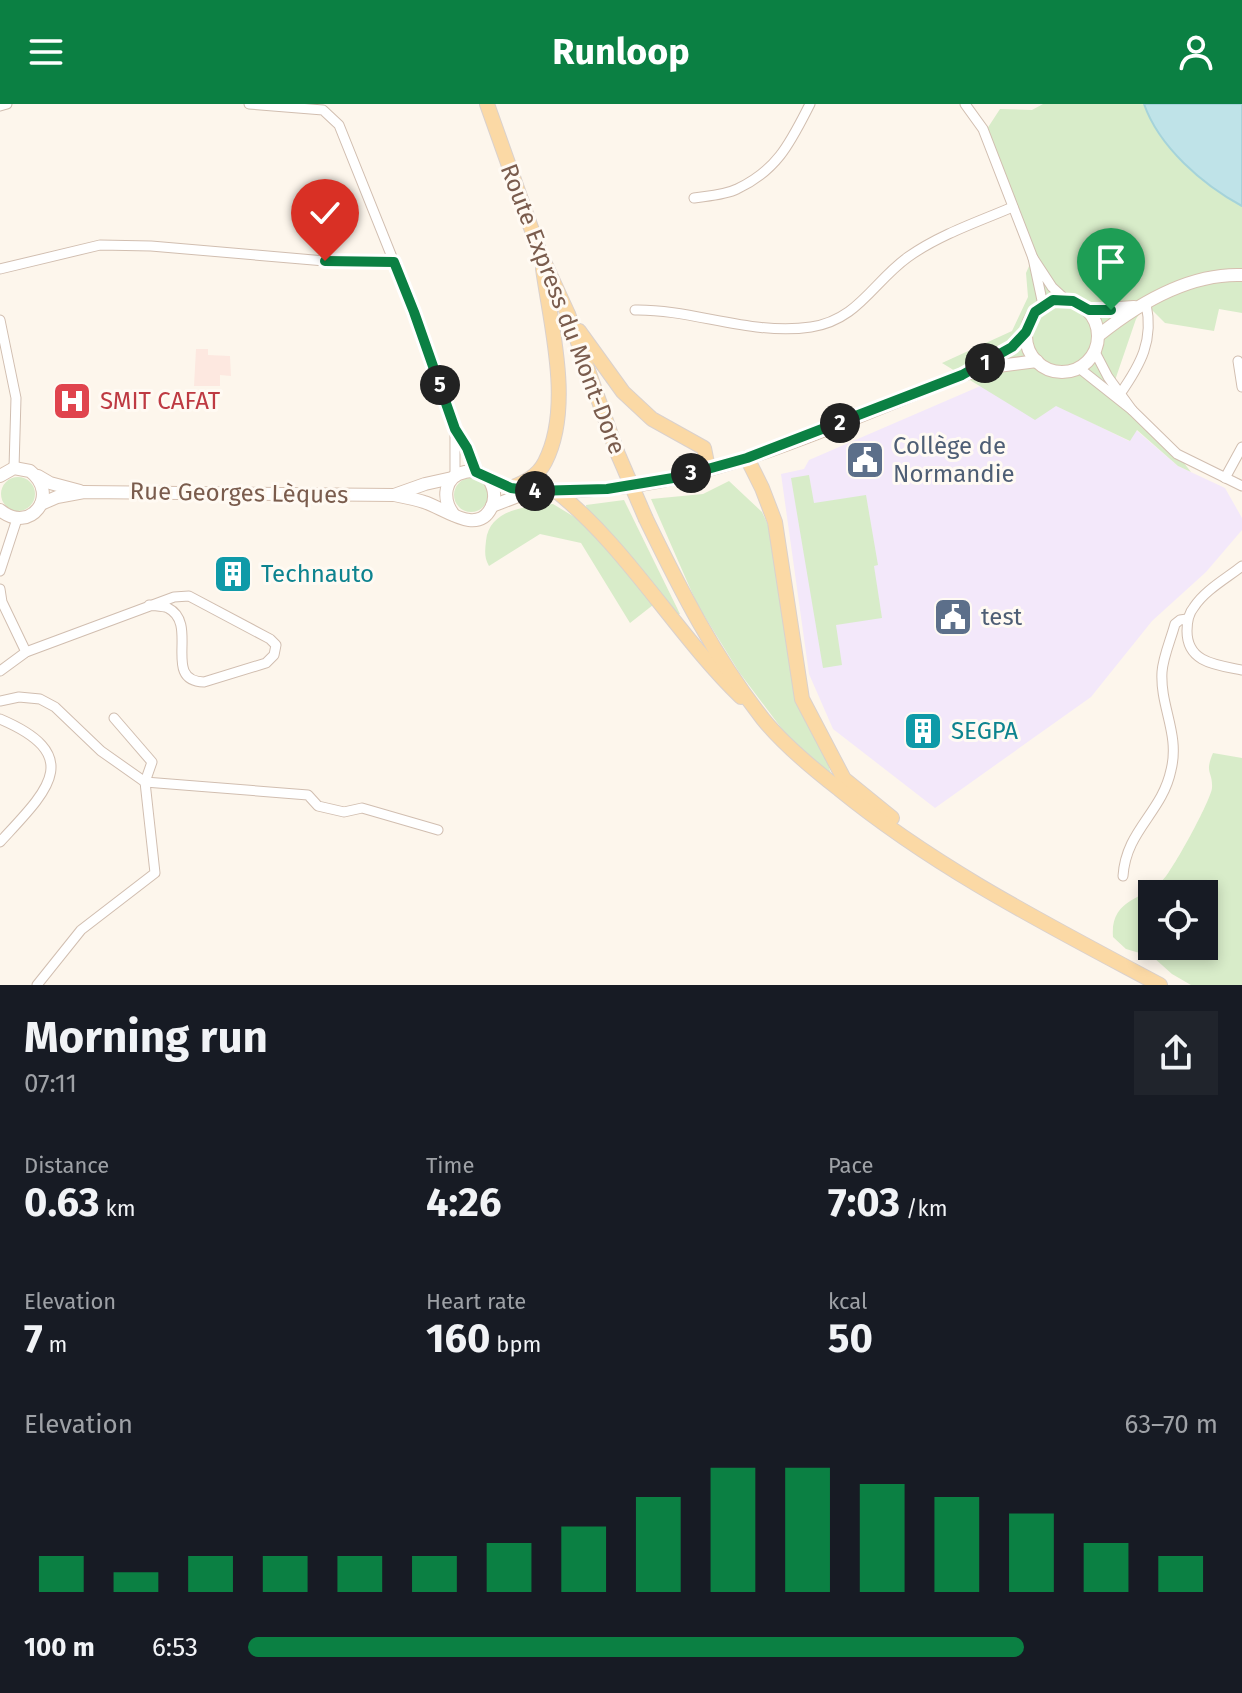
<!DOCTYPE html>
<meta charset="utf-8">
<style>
:root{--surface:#171b24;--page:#20242c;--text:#f1f3f6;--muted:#9ea1a6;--accent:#0b8043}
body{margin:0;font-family:"Fira Sans",sans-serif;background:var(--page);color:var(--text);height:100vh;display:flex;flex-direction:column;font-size:30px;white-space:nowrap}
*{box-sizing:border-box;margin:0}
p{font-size:26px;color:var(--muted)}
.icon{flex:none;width:44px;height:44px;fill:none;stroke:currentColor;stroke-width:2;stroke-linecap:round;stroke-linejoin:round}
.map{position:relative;height:881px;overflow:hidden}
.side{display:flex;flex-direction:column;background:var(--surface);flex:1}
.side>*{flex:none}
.tools{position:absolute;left:1138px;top:776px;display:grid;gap:16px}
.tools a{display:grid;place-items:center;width:80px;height:80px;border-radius:0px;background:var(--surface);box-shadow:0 4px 12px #0003;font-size:40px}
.pin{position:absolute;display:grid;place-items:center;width:68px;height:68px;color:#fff;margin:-82px -34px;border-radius:50% 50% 50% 0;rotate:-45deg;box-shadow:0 0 8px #0007}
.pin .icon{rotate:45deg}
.km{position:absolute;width:40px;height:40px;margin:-20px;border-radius:50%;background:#222;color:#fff;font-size:22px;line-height:40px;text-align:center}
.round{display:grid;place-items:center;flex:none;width:84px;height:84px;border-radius:0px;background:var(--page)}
.head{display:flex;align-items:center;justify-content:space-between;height:136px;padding:0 24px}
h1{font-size:44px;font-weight:700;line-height:60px}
.metrics{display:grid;grid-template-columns:repeat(3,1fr);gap:12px;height:136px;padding:8px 24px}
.metrics div{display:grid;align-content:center}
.metrics b{font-size:40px;font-weight:700}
.metrics small{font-size:22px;font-weight:400}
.metrics p{font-size:22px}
.chart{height:224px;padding:16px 24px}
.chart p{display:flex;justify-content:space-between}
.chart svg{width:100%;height:144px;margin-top:8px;stroke:var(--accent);stroke-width:6}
ul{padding:0 24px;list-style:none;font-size:26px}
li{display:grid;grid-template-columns:128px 96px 1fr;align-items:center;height:60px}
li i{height:20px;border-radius:10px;background:var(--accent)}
header{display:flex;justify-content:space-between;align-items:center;height:104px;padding:0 24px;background:var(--accent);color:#fff;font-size:36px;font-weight:700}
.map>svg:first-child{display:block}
</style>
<header><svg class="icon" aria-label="menu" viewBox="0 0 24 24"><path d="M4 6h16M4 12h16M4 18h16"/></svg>Runloop<svg class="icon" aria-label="person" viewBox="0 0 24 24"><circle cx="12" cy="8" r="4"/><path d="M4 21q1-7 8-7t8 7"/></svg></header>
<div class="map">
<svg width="1242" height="881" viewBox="0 0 1242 881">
<rect width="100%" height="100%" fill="#fdf6ec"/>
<polygon fill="#fde8e0" points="196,245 208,245 208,251 230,252 231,272 220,271 220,282 194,282"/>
<polygon fill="#f3e8fa" points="1006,276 1129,337 1136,326 1178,362 1225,384 1242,414 1242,426 1206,468 1152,517 1091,593 935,704 833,625 809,570 781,370 804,365 809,356 992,277"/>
<g fill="#d8ecc9" fill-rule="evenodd">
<polygon points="1043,0 1161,0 1242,68 1242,209 1219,205 1214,227 1165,219 1146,200 1136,215 1111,288 1177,350 1191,368 1178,362 1137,326 1130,337 1056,302 1035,316 942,259 1012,227 1028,193 1026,169 1033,153 985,28 1000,5 1032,6"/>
<polygon points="809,371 814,399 866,391 878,461 874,462 882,514 836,521 842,561 823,564 791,374"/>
<circle cx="18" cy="390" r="17"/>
<circle cx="471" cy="391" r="17"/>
<polygon points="729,377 762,408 774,434 782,508 832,673 785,629 739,568 697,500 651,395 703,390"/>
<polygon points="624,396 680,510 677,511 587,408 586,401"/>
<path d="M553,400L581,417L635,475L653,501L630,519L581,439L540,430L489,462C484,454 485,446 486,437C489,405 527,402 553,400Z"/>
<path d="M1213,649L1242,654V881H1191L1172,870L1153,853L1126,845L1113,833C1110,795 1142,796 1162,777C1172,768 1211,696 1212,684C1213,667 1204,670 1213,649ZM1152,790H1204V842H1152Z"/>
</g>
<path fill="#bfe3e8" stroke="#a5d3da" stroke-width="2" d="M1144,0H1242V102C1203,81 1159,43 1144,0Z"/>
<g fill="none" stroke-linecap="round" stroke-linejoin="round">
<defs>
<g id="minor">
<polyline points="249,0 323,6 339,21 414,208 449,306 455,325 455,372"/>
<polyline points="965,0 983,25 1033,154"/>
<polyline points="0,2 7,0"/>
<path d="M694,94C707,92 725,91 737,85C778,66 791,37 810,0"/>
<polyline points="0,165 100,141 151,142 325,157 394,158"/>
<polyline points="1043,201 1033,154 1052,183 1065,195"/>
<path d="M635,206C693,205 752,232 811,223C858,216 873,178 908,153C939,131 977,118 1013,103"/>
<polyline points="0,216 16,294 14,364"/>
<polyline points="1238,257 1242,283"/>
<polyline points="1079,264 1132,306 1108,273 1095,248"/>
<path d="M1120,290C1141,260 1154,236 1146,200"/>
<polyline points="1132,306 1177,350 1242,382"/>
<polyline points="455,325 467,344 476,368"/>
<polyline points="1225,374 1242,343"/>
<path d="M1242,462C1227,474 1205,486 1194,503C1188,510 1187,518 1187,527C1187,559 1217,561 1242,566"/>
<polyline points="0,467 17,415"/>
<polyline points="0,485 2,498 26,548"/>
<path d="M0,567L26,548L174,493L189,492L270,535L276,541L274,551L266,559L204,578C161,577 200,520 168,504C163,502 154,502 149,501"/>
<polyline points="0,597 19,593 40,595 55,603 101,647 145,678 308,691 318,702 344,708 362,704 438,726"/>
<path d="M0,615C87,652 46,688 0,738"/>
<path d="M1123,772C1126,726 1162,709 1171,666C1180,630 1160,603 1162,568C1163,553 1171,535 1175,520L1180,516L1187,515"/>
<polyline points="37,881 81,826 155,769 145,678 152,658 114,614"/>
</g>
<g id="secondary">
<circle cx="1062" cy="232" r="36"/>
<polyline points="1089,206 1134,203"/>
<path d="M1099,231C1139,199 1189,169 1242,171"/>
<polyline points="981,261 1012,243 1026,228"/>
<path d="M0,372L14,364L30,367C61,391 30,431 0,406"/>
<polyline points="38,372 50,379 80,387"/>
<polyline points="394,391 425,380 452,374"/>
<path d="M41,400L57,393L84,388L394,391C404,393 415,395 424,398C444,404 477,432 491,404C497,393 494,383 488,374"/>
<polyline points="492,402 526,389"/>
<path d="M454,411C442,396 443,372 465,368C480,364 495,379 510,384C539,392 578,387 608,385C725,375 852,314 962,271L990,263L1037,257"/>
</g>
<g id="primary">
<polyline points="487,0 540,149 568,210 617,348"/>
<polyline points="579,227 623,288 652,315 704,344 708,364"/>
<polyline points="747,354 762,384 775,418 802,595 844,675 892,714"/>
<path d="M511,384C525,378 538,372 545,358C573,304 551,222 543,165"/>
<path d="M556,387C626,442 676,530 741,593"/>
<path d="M646,415C680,485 715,554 763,615C784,641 812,664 839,685C937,765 1048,821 1160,881"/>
</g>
</defs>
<use href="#minor" stroke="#d1beb0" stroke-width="11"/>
<use href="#secondary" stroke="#d6c0b0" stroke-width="14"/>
<use href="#primary" stroke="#dad1cd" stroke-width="16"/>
<use href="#minor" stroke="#fff" stroke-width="9"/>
<use href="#secondary" stroke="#fff" stroke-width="12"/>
<use href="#primary" stroke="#fbd9a5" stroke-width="14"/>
<defs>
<polyline id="primary-bridge" points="617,348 646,415"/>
</defs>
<use href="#primary-bridge" stroke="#dad1cd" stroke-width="16" stroke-linecap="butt"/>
<use href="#primary-bridge" stroke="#fbd9a5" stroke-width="14"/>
</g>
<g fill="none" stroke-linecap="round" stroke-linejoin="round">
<defs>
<polyline id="route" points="325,157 394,158 414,208 455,325 467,344 476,368 511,384 533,387 607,385 679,373 747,354 962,271 1012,243 1026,228 1035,208 1053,196 1073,197 1089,206 1111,206"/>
</defs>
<use href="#route" stroke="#fff" stroke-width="16"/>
<use href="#route" stroke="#0b8043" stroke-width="10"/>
</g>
<defs>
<symbol id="hospital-square" viewBox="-11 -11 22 22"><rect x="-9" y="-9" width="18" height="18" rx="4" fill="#e0444e" stroke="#fffaf3"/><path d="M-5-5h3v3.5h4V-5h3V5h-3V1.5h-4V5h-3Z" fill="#fff"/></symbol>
<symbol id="civic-square" viewBox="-11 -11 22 22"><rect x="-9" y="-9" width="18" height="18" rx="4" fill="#5c6f8a" stroke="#fffaf3"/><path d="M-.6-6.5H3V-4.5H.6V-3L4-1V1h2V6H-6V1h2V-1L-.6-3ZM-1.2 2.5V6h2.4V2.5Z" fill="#fff"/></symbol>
<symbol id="building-square" viewBox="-11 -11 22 22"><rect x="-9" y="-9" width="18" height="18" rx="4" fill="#0f9aa8" stroke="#fffaf3"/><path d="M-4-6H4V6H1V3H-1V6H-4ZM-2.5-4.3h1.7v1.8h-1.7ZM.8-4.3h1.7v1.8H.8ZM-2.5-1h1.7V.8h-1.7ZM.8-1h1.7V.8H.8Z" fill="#fff"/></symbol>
</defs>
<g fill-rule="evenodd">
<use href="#hospital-square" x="50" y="275" width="44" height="44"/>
<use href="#civic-square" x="843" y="334" width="44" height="44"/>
<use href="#building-square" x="211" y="448" width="44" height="44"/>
<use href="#civic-square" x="931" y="491" width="44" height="44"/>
<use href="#building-square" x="901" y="605" width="44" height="44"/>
</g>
<g text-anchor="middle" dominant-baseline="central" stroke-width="6" stroke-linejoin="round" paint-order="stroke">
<g font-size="24" fill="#7a5c4d" stroke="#fffaf3">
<text transform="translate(563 205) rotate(69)">Route Express du Mont-Dore</text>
<text transform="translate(239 389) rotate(1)">Rue Georges Lèques</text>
</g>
<g font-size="24" fill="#be3a42" stroke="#fffaf3" text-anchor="start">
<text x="100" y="297">SMIT CAFAT</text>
</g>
<g font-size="24" fill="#4e5e75" stroke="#fffaf3" text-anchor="start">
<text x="893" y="342">Collège de<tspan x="893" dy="28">Normandie</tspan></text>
<text x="981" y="513">test</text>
</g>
<g font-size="24" fill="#0d838f" stroke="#fffaf3" text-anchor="start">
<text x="261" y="470">Technauto</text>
<text x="951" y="627">SEGPA</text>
</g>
</g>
</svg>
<div class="tools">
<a><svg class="icon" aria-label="locate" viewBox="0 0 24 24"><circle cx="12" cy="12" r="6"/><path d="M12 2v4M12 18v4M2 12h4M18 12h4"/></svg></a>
</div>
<div class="pin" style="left:1111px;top:206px;background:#1e9e55"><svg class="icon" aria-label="arrive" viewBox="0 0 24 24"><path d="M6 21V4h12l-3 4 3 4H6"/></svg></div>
<div class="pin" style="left:325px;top:157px;background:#d93025"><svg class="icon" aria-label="check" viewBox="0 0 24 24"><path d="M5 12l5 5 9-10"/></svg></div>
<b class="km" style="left:985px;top:259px">1</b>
<b class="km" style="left:840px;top:319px">2</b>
<b class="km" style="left:691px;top:369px">3</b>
<b class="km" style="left:535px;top:387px">4</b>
<b class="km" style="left:440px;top:281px">5</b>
</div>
<section class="side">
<div class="head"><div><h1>Morning run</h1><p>07:11</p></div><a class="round"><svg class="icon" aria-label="share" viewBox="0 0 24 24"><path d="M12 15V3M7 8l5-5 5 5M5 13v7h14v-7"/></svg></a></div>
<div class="metrics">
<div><p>Distance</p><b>0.63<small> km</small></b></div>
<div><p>Time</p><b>4:26</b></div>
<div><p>Pace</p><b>7:03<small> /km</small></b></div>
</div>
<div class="metrics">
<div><p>Elevation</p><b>7<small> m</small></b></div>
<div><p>Heart rate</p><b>160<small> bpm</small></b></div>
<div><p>kcal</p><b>50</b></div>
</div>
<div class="chart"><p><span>Elevation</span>63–70 m</p>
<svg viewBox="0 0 160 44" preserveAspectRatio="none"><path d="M5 44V33M15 44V38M25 44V33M35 44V33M45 44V33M55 44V33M65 44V29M75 44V24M85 44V15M95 44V6M105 44V6M115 44V11M125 44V15M135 44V20M145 44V29M155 44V33"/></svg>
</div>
<ul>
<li><b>100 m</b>6:53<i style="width:80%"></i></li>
</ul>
</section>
